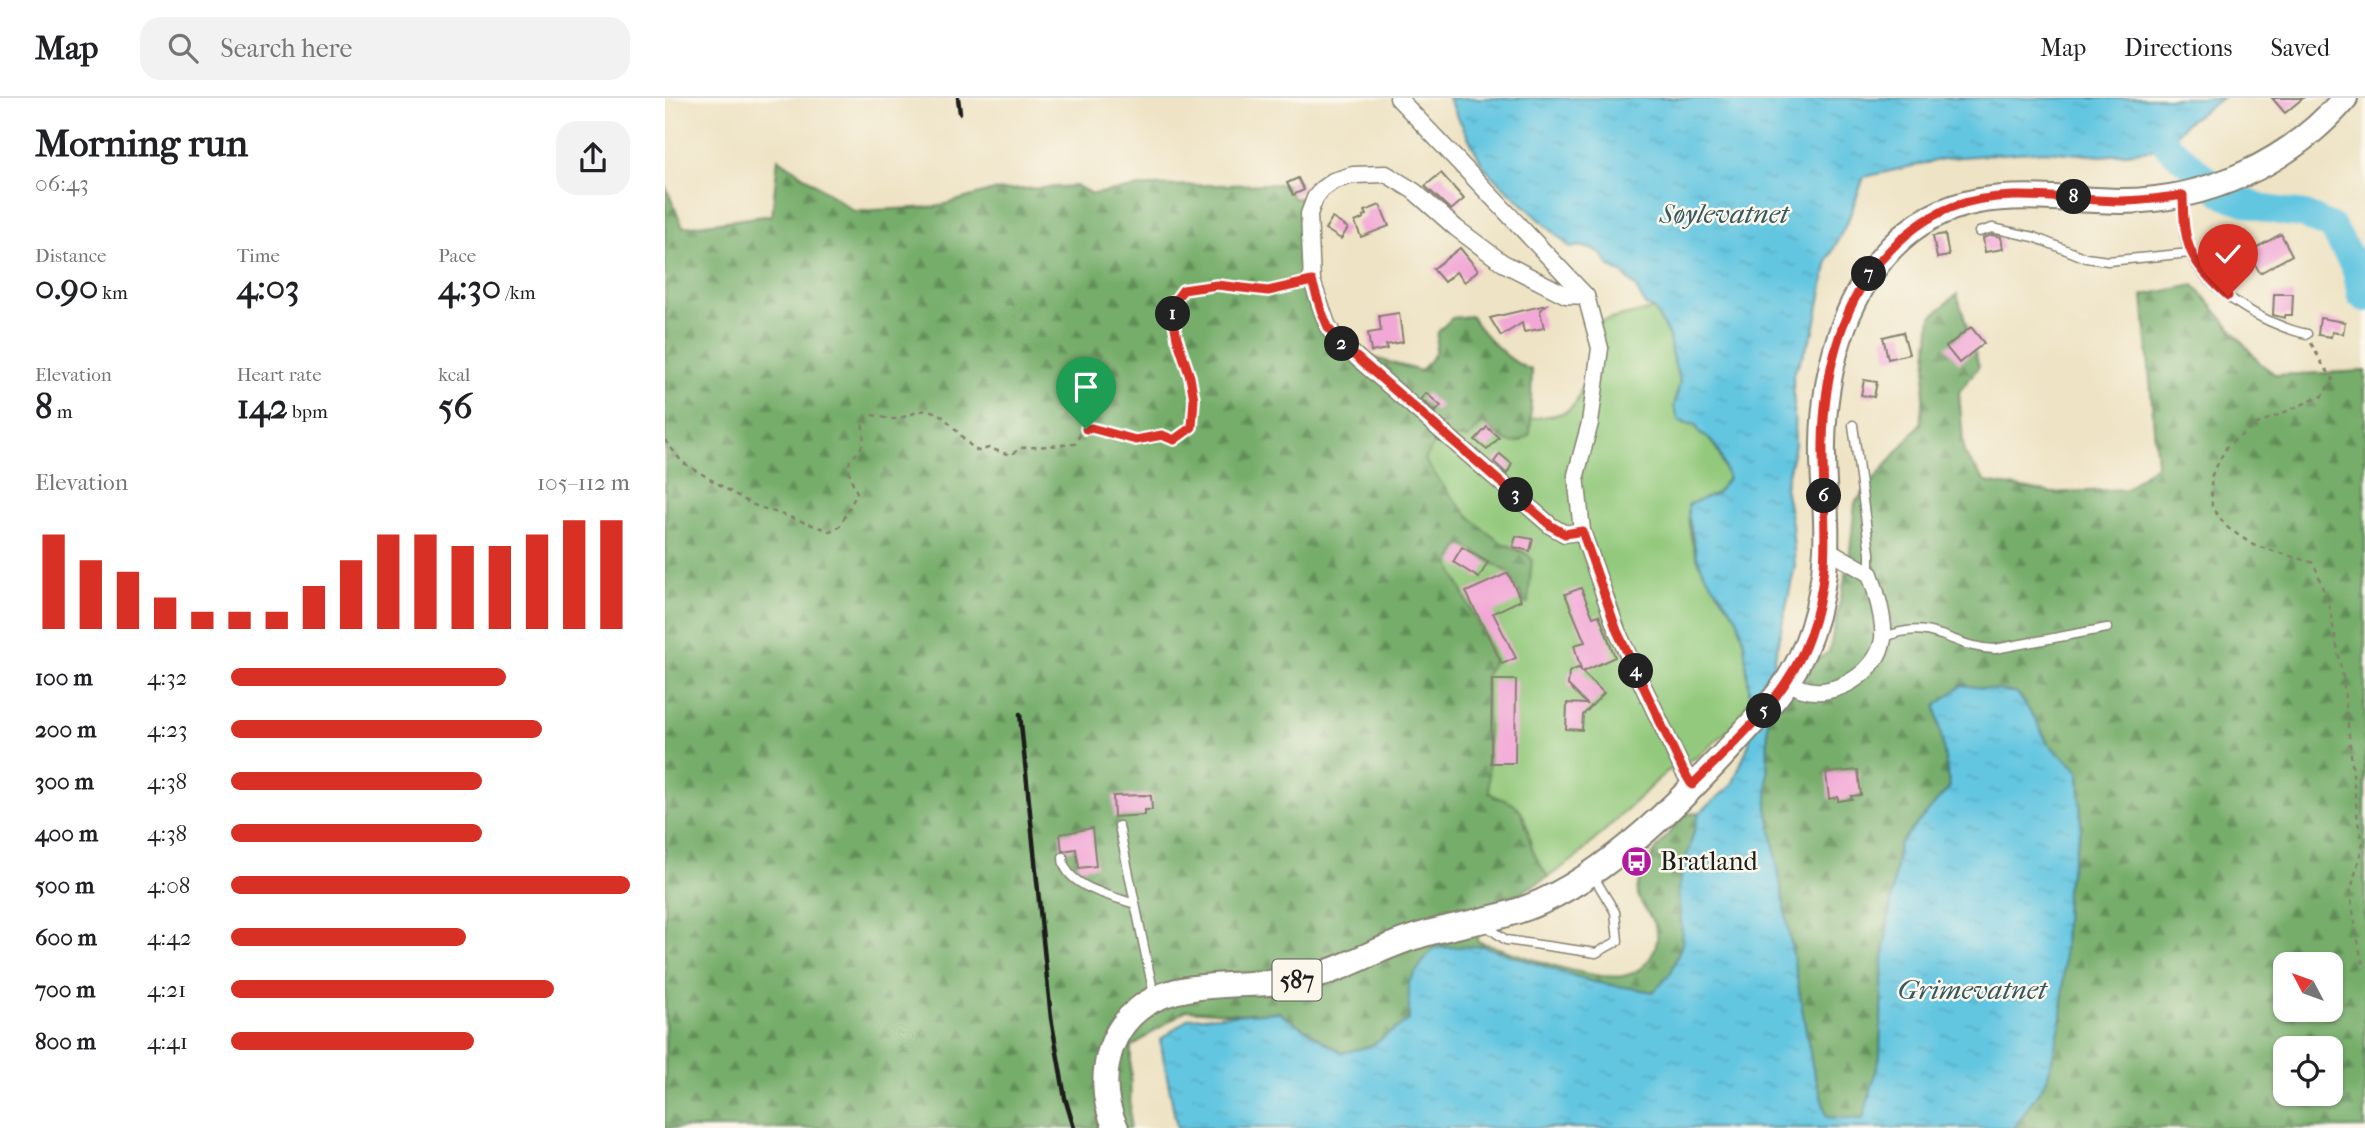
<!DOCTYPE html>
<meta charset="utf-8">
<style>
:root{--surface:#fff;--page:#f2f2f2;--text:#202124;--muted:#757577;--line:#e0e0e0;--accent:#d93025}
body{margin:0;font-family:"IM FELL French Canon",serif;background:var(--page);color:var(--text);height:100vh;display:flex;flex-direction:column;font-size:26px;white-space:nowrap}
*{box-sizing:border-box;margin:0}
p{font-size:23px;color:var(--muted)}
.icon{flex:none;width:38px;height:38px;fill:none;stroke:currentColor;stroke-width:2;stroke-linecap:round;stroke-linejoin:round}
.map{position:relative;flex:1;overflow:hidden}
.sheet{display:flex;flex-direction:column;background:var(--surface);width:665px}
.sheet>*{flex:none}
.needle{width:46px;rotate:311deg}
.tools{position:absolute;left:1608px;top:854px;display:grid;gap:14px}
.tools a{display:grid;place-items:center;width:70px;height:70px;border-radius:14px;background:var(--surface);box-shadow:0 2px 5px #0004;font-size:35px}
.pin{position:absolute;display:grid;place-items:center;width:60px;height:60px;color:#fff;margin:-72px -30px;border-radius:50% 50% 50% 0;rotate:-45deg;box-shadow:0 0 7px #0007}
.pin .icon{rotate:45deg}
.km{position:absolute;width:35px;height:35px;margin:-18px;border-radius:50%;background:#222;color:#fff;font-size:19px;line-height:35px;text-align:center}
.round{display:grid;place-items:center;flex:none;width:74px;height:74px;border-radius:21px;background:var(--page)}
.head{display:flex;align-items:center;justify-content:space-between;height:119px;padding:0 35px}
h1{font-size:38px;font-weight:800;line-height:52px}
.metrics{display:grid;grid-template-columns:repeat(3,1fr);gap:10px;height:119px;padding:7px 35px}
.metrics div{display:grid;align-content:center}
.metrics b{font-size:35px;font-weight:800}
.metrics small{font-size:19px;font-weight:400}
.metrics p{font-size:19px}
.chart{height:196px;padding:14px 35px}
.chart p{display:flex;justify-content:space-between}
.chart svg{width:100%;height:126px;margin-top:7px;stroke:var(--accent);stroke-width:6}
ul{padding:0 35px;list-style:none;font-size:23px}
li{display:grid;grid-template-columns:112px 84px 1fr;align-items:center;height:52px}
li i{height:18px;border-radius:9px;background:var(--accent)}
header{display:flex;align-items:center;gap:42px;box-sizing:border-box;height:98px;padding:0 35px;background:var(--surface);border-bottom:2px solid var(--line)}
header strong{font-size:33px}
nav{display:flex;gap:38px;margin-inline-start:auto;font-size:24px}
.search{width:490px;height:63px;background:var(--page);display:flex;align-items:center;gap:18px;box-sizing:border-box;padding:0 24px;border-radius:21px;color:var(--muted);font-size:26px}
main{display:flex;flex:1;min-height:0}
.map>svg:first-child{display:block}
</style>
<header>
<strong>Map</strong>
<div class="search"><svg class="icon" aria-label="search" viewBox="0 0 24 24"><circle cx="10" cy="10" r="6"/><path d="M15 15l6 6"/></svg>Search here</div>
<nav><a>Map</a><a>Directions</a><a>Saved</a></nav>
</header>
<main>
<section class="sheet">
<div class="head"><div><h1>Morning run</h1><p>06:43</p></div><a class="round"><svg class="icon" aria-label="share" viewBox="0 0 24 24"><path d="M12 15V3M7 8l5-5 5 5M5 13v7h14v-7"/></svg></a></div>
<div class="metrics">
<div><p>Distance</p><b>0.90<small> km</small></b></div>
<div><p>Time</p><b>4:03</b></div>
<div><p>Pace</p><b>4:30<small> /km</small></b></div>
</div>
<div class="metrics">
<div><p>Elevation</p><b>8<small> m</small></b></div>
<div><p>Heart rate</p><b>142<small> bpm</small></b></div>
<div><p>kcal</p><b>56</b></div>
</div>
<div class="chart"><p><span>Elevation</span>105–112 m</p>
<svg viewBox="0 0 160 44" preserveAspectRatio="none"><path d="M5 44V11M15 44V20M25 44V24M35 44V33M45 44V38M55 44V38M65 44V38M75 44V29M85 44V20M95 44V11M105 44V11M115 44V15M125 44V15M135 44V11M145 44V6M155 44V6"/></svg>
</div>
<ul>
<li><b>100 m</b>4:32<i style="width:69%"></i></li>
<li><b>200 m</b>4:23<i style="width:78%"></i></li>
<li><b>300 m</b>4:38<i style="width:63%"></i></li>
<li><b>400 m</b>4:38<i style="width:63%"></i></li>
<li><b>500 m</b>4:08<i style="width:100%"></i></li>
<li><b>600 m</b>4:42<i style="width:59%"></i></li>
<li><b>700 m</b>4:21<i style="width:81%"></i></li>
<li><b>800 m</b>4:41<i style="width:61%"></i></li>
</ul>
</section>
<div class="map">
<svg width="1700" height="1030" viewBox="0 0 1700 1030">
<defs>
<pattern id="forest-firs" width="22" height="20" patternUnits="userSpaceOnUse" patternTransform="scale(1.75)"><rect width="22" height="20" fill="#76ad6b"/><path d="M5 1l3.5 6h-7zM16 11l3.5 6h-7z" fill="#608c57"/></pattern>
<pattern id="water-ripples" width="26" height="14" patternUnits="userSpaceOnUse" patternTransform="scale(1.75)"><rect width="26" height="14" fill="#63c6e1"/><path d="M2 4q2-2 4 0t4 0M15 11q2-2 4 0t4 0" fill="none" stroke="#55aac0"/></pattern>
</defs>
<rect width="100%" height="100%" fill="#fbf7ec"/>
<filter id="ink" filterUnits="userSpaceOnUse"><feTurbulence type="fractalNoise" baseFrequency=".0143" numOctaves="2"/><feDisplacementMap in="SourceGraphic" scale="14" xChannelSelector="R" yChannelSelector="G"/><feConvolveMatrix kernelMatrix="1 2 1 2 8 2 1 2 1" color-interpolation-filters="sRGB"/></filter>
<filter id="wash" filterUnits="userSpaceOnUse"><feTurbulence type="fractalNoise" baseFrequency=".00686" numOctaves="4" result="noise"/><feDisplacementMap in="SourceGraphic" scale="28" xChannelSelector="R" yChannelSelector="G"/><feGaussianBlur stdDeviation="1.57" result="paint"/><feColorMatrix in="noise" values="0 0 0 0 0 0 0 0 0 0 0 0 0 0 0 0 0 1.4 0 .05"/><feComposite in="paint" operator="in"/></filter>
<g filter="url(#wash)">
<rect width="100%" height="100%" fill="#eee3c4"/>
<g fill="url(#forest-firs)" stroke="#496444" stroke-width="2" fill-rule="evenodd">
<path d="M113,60L189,113L270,109L325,93L411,88L428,96L482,88L620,86L628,100H636L641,108L637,164L650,215L660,236L683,258L713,261L756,273L770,256L773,234L787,220L806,218C818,236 845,266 867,272L865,336L860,341L848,346L803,340H772L835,444L864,457L867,462L863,506H859L842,474L796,446L785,465C797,499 818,529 829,563L821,577L829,699C862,704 858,723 867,749C870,760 878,770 883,779L855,795L818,809L812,843C849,854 922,883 958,878C976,875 990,859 992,841C995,820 968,807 973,787C980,760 1003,737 1020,716L1034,715L1013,792L1018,843L1006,875L989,894L928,884L817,848L744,884V922L706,948L677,955L613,914L577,916L521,912L466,949L465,1030H0V87L18,129L107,117Z"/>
<path d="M1529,187L1595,265L1611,277L1700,273V1030H1349L1382,981L1397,920L1401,791L1416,730L1414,673L1383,646L1371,622L1271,609L1285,689L1234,746L1218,862L1215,959L1198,1022L1162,1020L1147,967L1102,709L1103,591L1164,554L1184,462L1190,405L1256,325L1266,219L1292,196L1314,268L1294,294L1299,355L1321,384L1388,395L1461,391L1492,366L1478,197ZM1620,866H1666V912H1620ZM1620,950H1666V996H1620Z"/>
</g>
<path fill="#93c97b" stroke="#58724c" stroke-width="2" d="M989,211L1004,238L1006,253L1015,284L1010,302L1017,325L1031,327L1035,336C1053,342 1056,364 1063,380L1052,395L1024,407C1021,429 1029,460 1042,478C1052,493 1067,506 1073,522C1083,550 1083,583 1086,613L1032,659L1001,674L912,759L883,779C878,770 870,760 867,750C862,735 864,721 852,709C843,700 832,702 824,694L821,577L829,563C818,529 797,499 785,465L796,446L842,474L859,506L863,505L867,462C861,451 845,450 834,443C804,423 780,392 760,362L772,340H803L818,325C834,339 847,355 865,336L866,321C891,316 910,319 916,291L926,293L929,252L924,226Z"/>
<path fill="url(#water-ripples)" stroke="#40717e" stroke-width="2" d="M783,0H1558L1522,24L1499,50L1438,58L1380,53L1283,60L1199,79L1184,120L1163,162L1149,233L1128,277L1130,347L1120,389L1127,426L1130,468L1103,591L1102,709L1147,967L1162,1019L1198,1021L1215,959L1218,862L1234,746L1285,689L1271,608L1297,587L1352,595L1371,622L1383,646L1414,673L1416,730L1401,791L1397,920L1382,981L1349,1030H512L495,942L524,920L613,914L677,955L706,948L744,922V884L768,850L817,848L928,884L989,894L1006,875L1018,843L1013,792L1034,715L1067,687L1084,646L1086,613L1079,544L1072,520L1040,476L1032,459L1023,416V407L1052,395L1063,380C1057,364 1054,342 1035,336L1031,327L1014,323L1009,309L1015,284L1006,253L1004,238L989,211L981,208L970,188L957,175L944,168L938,158L931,152L914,148L906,150L827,78L817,66Z"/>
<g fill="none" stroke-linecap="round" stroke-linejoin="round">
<g stroke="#63c6e1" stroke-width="28">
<polyline points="1502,47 1561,98 1602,111 1640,117 1668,130 1691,171 1700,173"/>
<polyline points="1691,171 1696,197 1700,200"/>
</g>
</g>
<g id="blocks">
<g fill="#f2a8d6">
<polygon points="1607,0 1638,0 1620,15"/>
<polygon points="776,75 799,101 786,112 760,88"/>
<polygon points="633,80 639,92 628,97 622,85"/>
<polygon points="715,107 724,128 696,139 690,124 699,120 698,118 702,117 700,113"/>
<polygon points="667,120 683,130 676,141 660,131"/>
<polygon points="1280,136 1284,158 1272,160 1268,138"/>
<polygon points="1616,136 1627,157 1595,175 1583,154"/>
<polygon points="1327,137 1336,139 1338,151 1320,154 1318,140"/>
<polygon points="795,150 813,172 800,184 791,174 779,184 768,171"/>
<polygon points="1558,158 1569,178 1557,185 1543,167"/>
<polygon points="1609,196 1628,196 1627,217 1620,217 1620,220 1608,217"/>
<polygon points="881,207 875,213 879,230 859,234 857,225 836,238 825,220"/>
<polygon points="734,215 738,244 721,247 722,251 706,254 703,235 716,233 714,218"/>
<polygon points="1655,220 1680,224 1678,236 1667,234 1666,239 1653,237"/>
<polygon points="1306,229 1319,245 1294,265 1281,249"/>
<polygon points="1238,234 1244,256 1223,261 1218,239"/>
<polygon points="1199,282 1212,284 1209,299 1196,297"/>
<polygon points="761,295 776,308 770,314 756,301"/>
<polygon points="822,329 834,340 822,352 810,342"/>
<polygon points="835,356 847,366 842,376 829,364"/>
<polygon points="851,438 868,441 865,453 848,449"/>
<polygon points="797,449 823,464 814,480 788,464"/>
<polygon points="843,475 856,502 828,515 851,560 837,566 801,494"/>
<polygon points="916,490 928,519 934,517 950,559 917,574 939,595 918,617 917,632 901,631 902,605 922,606 903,587 904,574 913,570 916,572 909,547 920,544 900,496"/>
<polygon points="827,582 851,582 850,665 826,665"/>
<polygon points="1193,672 1196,697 1186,698 1187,701 1173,703 1173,699 1164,701 1161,675"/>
<polygon points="479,697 486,698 487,712 480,712 480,717 449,719 448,698"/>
<polygon points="427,730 431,768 414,770 411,751 397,753 395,736"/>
</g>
</g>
</g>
<g filter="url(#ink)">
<use href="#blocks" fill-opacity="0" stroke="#858070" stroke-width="2"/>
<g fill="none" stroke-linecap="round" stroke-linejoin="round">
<defs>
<g id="lane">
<path d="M1519,100C1519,114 1517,129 1521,143C1533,189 1599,227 1642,236"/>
<polyline points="1314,134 1327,130 1369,139 1421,160 1443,163 1525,155"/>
<polyline points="1188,327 1205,455 1205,476"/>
<polyline points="527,329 529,301 525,279 512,240 506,208 511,199 518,192 552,187 603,193 647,183"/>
<path d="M1218,540C1268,518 1285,550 1330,551L1442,530"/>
<polyline points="454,728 489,897"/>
<path d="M398,759C398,788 447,798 470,806"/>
<polyline points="820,827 841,842 931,855 953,843 950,814 927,776"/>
</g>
<g id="street">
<polyline points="733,0 921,198 935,250 925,325 911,377 917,433 952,533 1018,672 1027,687"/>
<polyline points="917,433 900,436 886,428 673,243 663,229 647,183 644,116 650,100 657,91 668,83 688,77 721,76 749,93 791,130 838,165 901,197 921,198"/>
<path d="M1123,584C1128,586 1133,590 1138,591C1170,601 1213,574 1218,541C1220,524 1211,492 1205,476L1161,451"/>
</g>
<path id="primary" d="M451,1030C431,989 439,934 479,907C519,879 591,891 639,881C679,872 714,849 753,838C794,825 836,822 876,804C965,763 1045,672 1110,600C1144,559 1158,504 1161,452C1163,417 1157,381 1158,346C1159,276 1177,202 1226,150C1292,81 1372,102 1456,103C1541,103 1625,65 1680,0"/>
</defs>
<use href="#lane" stroke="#858070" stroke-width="11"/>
<use href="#street" stroke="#858070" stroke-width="19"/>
<use href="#primary" stroke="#858070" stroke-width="28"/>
<g stroke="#858070" stroke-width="2.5" stroke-dasharray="5 5" stroke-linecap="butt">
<polyline points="1646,245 1656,264 1668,281 1657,298 1590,327 1562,348 1546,379 1547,410 1563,430 1588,447 1649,465 1665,512 1678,580 1693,724 1698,745 1685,796 1696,860 1700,869"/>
<path d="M0,342L17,364L86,406L165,433L175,428L192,395C189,386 183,378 184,367C184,359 190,359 194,353C200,344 199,334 197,324L205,317C213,317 220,321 227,321C246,321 258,303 278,319C290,329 302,347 313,353L324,350L345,357L357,350L410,346L415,337L426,330L471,342L497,336L509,342L518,337"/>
</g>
<use href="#lane" stroke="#fff" stroke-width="8"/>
<use href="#street" stroke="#fff" stroke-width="16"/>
<use href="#primary" stroke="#fff" stroke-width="24"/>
<g stroke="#1c1c1c" stroke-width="4.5">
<polyline points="293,0 295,15"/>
<polyline points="355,616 386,920 400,1000 409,1030"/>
</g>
</g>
</g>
<g fill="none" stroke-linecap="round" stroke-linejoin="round" filter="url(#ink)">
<defs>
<path id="route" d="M421,331L426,330L471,342L497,337L509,342L527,329L529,301L525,279L512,240L506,208L518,192L552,187L603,193L647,183L656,212L663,229L673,243L886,428L900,436L917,433L952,533L1018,672L1027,687C1071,642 1123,599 1144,539C1169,472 1157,414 1158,345C1159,282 1173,211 1216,162C1235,140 1259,120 1287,109C1341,89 1400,102 1455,103C1477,103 1498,100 1518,97C1519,150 1524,162 1563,198"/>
</defs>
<use href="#route" stroke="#fff" stroke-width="14"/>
<use href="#route" stroke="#d93025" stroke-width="9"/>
</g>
<defs>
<symbol id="bus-disc" viewBox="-11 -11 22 22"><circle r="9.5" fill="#b5179e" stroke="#fbf7ec"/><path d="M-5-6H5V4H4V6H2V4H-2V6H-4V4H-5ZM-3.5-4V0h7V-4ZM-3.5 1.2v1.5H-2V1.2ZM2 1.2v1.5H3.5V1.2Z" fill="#fff"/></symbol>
</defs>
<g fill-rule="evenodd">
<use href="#bus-disc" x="954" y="746" width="35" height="35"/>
</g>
<g text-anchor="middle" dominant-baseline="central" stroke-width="5" stroke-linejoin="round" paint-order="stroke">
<rect fill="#fbf7ec" stroke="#5f5e5a" stroke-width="2" x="607.5" y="861.5" width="49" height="41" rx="5"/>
<g font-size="24" font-weight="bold" fill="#1c1c1c">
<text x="632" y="882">587</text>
</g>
<g font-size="26" fill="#1c1c1c" stroke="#fbf7ec" text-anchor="start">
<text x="995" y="763">Bratland</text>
</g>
<g font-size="28" font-style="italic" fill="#355861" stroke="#fbf7ec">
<text x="1059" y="115">Søylevatnet</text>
<text x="1307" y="891">Grimevatnet</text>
</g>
</g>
</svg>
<div class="tools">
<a><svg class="needle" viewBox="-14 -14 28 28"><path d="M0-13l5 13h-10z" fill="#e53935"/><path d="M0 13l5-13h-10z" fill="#757577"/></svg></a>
<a><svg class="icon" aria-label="locate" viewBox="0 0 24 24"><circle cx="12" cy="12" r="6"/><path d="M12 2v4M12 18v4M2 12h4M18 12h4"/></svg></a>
</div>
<div class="pin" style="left:421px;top:331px;background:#1e9e55"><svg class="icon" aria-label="arrive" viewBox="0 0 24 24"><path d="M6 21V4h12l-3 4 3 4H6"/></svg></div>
<div class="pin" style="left:1563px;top:198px;background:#d93025"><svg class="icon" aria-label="check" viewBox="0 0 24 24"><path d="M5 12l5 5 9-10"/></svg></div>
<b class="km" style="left:508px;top:216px">1</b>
<b class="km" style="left:677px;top:246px">2</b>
<b class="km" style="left:851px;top:397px">3</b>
<b class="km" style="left:971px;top:573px">4</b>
<b class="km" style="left:1099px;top:613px">5</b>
<b class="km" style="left:1159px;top:398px">6</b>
<b class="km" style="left:1204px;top:176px">7</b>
<b class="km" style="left:1409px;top:99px">8</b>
</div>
</main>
